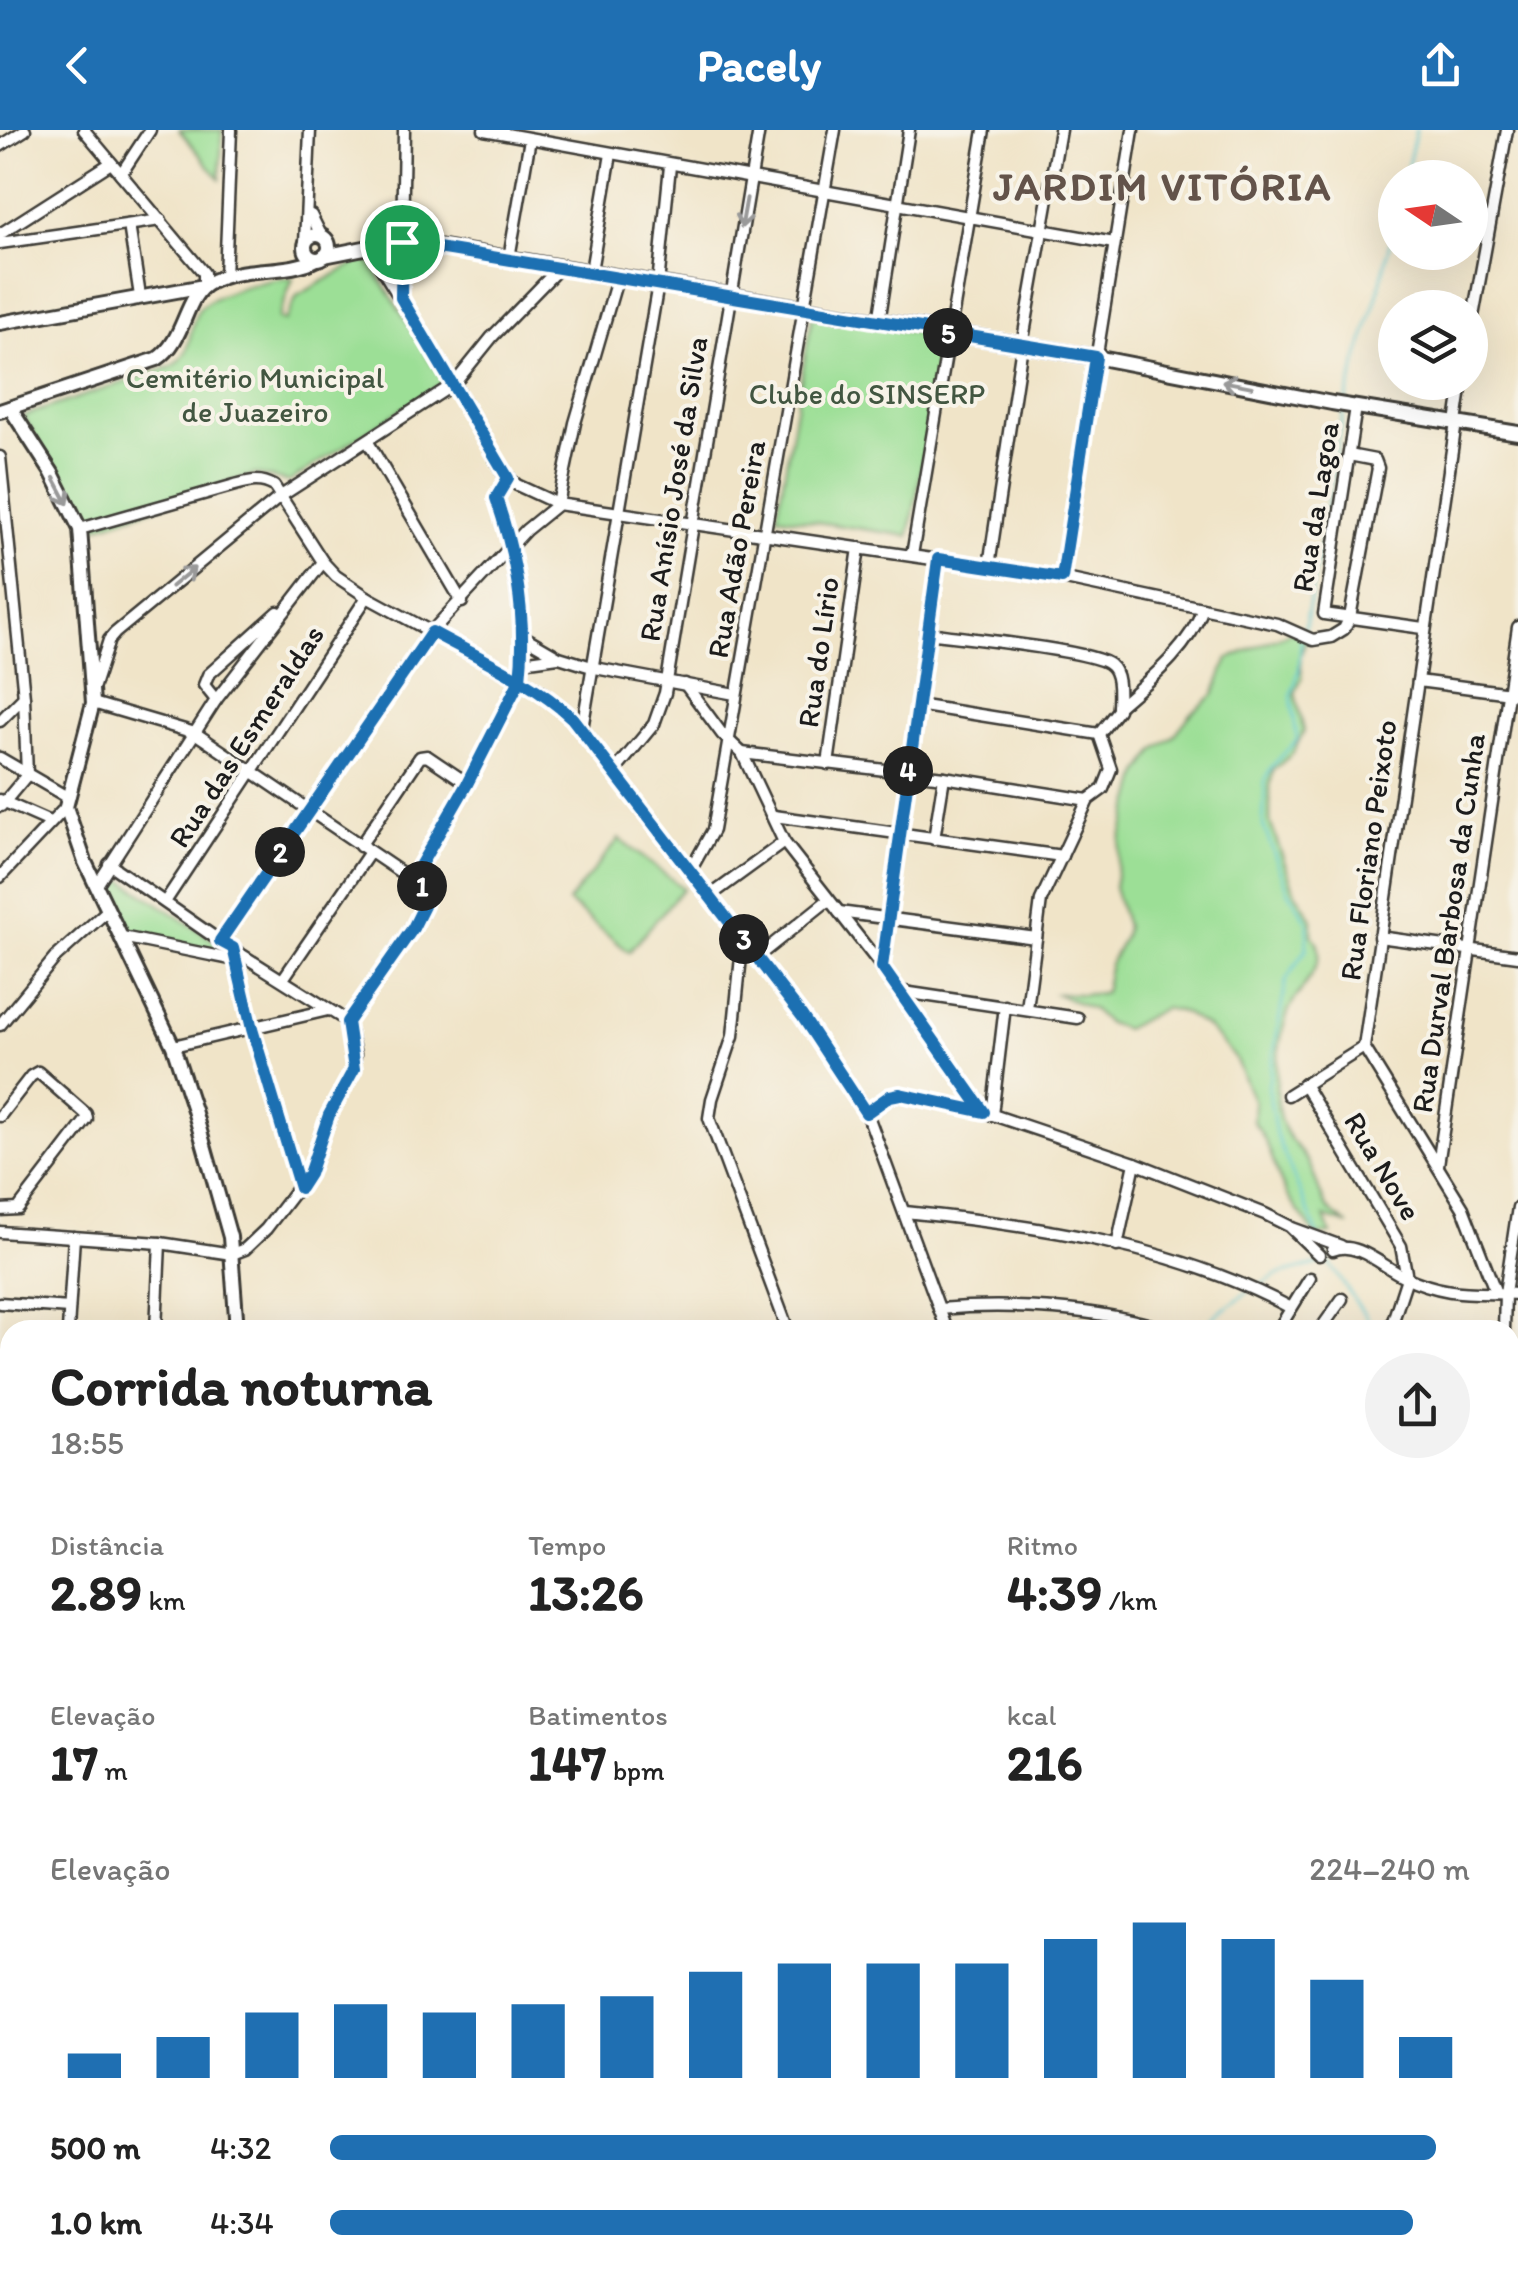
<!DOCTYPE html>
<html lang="pt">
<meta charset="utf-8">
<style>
:root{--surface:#fff;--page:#f2f2f2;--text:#222;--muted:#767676;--accent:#1f6fb2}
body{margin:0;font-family:Itim,sans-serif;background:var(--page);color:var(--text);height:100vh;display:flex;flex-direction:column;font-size:38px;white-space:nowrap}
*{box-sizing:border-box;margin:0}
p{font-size:32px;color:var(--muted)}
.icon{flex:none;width:55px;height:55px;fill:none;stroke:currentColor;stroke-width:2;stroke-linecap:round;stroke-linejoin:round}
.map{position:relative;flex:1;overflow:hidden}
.details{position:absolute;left:0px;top:1190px;width:1520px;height:960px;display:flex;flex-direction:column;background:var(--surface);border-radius:30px 30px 0 0;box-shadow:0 10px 40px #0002}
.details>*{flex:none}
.needle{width:65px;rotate:283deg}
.buttons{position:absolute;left:1378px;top:30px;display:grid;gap:20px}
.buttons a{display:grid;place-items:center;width:110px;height:110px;border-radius:50%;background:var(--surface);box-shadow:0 10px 40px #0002;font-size:50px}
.pin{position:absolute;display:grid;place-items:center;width:85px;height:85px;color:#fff;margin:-42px;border:5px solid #fff;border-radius:50%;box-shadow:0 2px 10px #0007}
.km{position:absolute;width:50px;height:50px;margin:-25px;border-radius:50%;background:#222;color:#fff;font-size:28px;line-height:50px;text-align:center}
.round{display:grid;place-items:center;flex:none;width:105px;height:105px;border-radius:52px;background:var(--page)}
.head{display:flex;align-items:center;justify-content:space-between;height:170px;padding:0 50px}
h1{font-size:55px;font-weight:700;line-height:75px}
.stats{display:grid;grid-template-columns:repeat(3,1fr);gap:15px;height:170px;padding:10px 50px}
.stats div{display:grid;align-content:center}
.stats b{font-size:50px;font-weight:700}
.stats small{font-size:28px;font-weight:400}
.stats p{font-size:28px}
.chart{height:280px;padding:20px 50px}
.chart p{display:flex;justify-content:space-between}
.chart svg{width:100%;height:180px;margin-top:10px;stroke:var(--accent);stroke-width:6}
ul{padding:0 50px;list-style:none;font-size:32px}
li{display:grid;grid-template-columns:160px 120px 1fr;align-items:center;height:75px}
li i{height:25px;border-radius:12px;background:var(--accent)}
header{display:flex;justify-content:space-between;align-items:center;height:130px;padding:0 50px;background:var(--accent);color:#fff;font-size:45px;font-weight:700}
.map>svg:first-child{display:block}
</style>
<header><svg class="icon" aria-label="back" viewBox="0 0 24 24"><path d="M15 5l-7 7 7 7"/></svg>Pacely<svg class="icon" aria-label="share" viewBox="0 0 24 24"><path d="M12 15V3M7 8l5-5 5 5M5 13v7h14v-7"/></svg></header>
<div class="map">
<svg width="1518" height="2150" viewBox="0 0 1518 2150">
<rect width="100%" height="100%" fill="#f7f3e8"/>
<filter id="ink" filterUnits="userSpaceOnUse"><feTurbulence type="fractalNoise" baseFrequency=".01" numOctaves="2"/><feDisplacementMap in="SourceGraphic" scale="20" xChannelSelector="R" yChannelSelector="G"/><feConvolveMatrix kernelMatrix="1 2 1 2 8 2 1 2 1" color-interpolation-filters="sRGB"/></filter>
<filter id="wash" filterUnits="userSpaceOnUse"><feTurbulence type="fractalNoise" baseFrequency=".0048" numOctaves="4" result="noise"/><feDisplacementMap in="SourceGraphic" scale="40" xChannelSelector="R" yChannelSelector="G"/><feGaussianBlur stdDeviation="2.25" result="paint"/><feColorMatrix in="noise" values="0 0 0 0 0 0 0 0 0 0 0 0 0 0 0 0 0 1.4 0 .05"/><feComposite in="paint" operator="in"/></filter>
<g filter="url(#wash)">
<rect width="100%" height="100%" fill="#f0e4c8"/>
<g fill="#9cdf96" stroke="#5c7e59" stroke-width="2.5">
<polygon points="179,0 222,0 220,49"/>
<path d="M367,127L444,252L289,352L255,344L91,399L23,286L173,236C194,223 187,200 198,181C210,162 272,148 293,148L278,189L285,191L297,166Z"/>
<polygon points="820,186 946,208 909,406 777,386 812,187"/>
<path d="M1295,500L1307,508L1300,526L1302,547L1295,563L1304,601L1292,624L1273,640L1270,656V692L1295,762L1312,789V805C1334,829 1298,859 1289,880C1277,910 1273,957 1280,988C1285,1008 1298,1015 1308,1032C1316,1046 1318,1062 1326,1076C1330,1083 1342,1090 1349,1095L1325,1087L1331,1104L1315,1106C1307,1091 1295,1079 1287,1065C1273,1040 1272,1014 1253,992L1254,972L1235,928L1208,898L1182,882L1164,878L1125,899L1107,893L1092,879L1056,864C1071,862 1092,867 1104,862L1110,833L1124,807L1126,796L1114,758L1121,710L1140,643L1156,619L1173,607L1191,584L1214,565L1228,529Z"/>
<polygon points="619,709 683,758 629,822 568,772"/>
<polygon points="111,742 228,820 227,825 127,803 103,757"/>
</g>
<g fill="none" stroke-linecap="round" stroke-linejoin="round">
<g stroke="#59c6d0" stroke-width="2.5">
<polyline points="1405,48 1416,0"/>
<polyline points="1346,271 1379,159 1395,90"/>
<polyline points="1304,502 1344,279"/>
<polyline points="1301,509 1299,540 1291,566 1297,610 1272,636 1265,650 1263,695 1288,760 1308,793 1306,820 1286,850 1268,957 1276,1005 1318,1105"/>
<polyline points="1321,1112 1330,1134 1375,1200"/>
<polyline points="1259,1156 1277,1145 1326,1132"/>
<polyline points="1204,1200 1214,1186 1248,1162"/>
<polyline points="1510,1369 1518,1376"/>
</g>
</g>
</g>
<g filter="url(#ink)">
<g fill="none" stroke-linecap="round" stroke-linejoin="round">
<defs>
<g id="minor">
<polyline points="84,0 204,143 204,156"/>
<polyline points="484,0 1114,113"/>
<polyline points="0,16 25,0"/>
<polyline points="121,44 150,0"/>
<polyline points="307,84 311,85 321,105"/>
<polyline points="129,95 140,166"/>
<polyline points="0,104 111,33"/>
<polyline points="0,113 161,90"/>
<polyline points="305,114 310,0"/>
<polyline points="368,117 454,254 503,343 517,355 558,374 1061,448 1277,494 1313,510 1331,507 1344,499 1350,487 1378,338 1375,330 1349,325"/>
<polyline points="509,128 530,9"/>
<polyline points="591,141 611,24"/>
<polyline points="225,147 231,0"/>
<polyline points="401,167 404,0"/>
<polyline points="879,192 909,0"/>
<polyline points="1470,203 1507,0"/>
<polyline points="1462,252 1364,917 1463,1078 1496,1163"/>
<polyline points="1356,277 1324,484 1423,498"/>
<polyline points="368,312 462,472"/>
<polyline points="0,327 24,567 27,645"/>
<path d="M80,399L235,355C250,351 260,348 274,356L323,432L336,446L367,467L540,561L572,587L801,886L867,983L947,1200"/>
<polyline points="912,425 984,0"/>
<polyline points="989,436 1022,215 1060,0"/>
<polyline points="1061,448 1133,0"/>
<path d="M926,503C956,507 1094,520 1110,535C1121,544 1118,567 1118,580L1099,604L1111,639L1103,659L1088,670L1041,770L1027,879"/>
<polyline points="523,506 559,527 595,538 735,564"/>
<polyline points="522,532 558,527"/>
<polyline points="1418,551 1518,564"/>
<polyline points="685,554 722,604 742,623 784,712 882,837 984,982"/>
<polyline points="94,556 109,510 115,503 281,366 454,254 492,207 560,137"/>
<polyline points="216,570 204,555 208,545 278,482"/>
<polyline points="93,573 195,603 427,760 420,786 347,891"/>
<polyline points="917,575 1099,604"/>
<path d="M1118,577C1149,550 1189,519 1203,478"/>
<polyline points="0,591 24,567"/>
<polyline points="582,599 658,154 670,36"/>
<polyline points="742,623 944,647 1088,670"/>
<polyline points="0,628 67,667"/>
<polyline points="828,634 859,418"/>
<polyline points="615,641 654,594 665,563 759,0"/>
<polyline points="0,670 50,692"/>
<polyline points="1,676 27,645"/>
<polyline points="774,686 1062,726"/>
<polyline points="934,709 944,647"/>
<polyline points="360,716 420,627 427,626 467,653"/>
<polyline points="109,734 220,811 347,891"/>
<polyline points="690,741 713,700 835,0"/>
<polyline points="0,747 66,677"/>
<polyline points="413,749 467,653 520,550 523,506 512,416 496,368 509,347"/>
<polyline points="97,755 216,570 323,432"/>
<polyline points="710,766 784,712"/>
<polyline points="165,772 367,467"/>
<polyline points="839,782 1036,808"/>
<polyline points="122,807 235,830"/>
<polyline points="743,807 733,906 712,969 709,988 788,1200"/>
<polyline points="1379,807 1518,826"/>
<polyline points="220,811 431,502 526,400 558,374 575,293 618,146"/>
<polyline points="233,818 252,899 300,1058"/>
<polyline points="757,827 827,771"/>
<polyline points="882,837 938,429"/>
<polyline points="283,849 370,722"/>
<polyline points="897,861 1078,888"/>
<polyline points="0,895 55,828 108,780"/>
<polyline points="173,916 328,880"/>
<polyline points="1304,954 1401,1116 1407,1148 1390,1200"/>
<polyline points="1288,965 1364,917"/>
<polyline points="867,983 890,966 901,964 984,982 1135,1033 1265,1084 1289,1096 1319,1125"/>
<polyline points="992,985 1005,876"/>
<polyline points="0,986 31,946 38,942 86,984 87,989 18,1079 0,1080"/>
<polyline points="1438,1035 1518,497"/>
<path d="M905,1082C1034,1095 1175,1115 1291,1178"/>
<polyline points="1292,1098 1341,1116"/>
<polyline points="0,1102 160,1113 232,1124 245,1119 266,1099 309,1043 329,985 354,939 355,924 347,891"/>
<polyline points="1117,1116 1135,1033"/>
<path d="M1333,1120C1356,1110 1382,1136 1403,1146C1448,1167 1472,1162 1518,1164"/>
<polyline points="0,1173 69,1178"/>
<path d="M939,1179C1011,1173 1099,1178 1168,1200"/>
<polyline points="68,1200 74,1107"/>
<polyline points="156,1200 160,1113"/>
<polyline points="1278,1200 1310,1148"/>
<polyline points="1320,1200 1342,1169"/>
<polyline points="1504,1200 1505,1163 1518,1077"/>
<polyline points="0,1283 10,1285"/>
<polyline points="1510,1360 1518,1365"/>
<polyline points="0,1389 10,1390"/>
<polyline points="1510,1404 1518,1394"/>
<polyline points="0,1478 10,1478"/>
<polyline points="1510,1520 1518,1506"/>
<polyline points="1514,1538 1518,1671"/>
<polyline points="0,1563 10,1563"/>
<polyline points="1510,1689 1518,1694"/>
<polyline points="1510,1729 1518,1714"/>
<polyline points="0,1822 10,1822"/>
<polyline points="1510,1823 1518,1828"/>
<polyline points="1510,1883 1518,1868"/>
<polyline points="0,1951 10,1950"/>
<polyline points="1510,2053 1518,2037"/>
<polyline points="0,2066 10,2065"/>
<polyline points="1510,2125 1518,2130"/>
<polyline points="0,2126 2,2150"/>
<polyline points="85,2140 86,2150"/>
<polyline points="157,2140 158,2150"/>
<polyline points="302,2140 302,2150"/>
<polyline points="1409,2140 1426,2150"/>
<polyline points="756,2150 757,2140"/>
<polyline points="833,2150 836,2140"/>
<polyline points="928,2150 933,2140"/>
<polyline points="1026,2150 1030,2140"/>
<polyline points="1103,2150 1104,2140"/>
<polyline points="1213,2150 1218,2140"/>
<polyline points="1374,2150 1379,2140"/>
<polyline points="1458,2150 1463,2140"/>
</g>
<g id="tertiary">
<circle cx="317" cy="117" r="12"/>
<polyline points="324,126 389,113 420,113 1095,227 1332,273 1518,303"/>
<polyline points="0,193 204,156"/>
<polyline points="10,278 52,343 80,399 93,573 66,677 85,732 173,916 194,980 230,1107 237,1200"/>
<path d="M0,281L157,229C186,210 184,166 209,153C241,135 287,145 317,129"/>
<polyline points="0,1639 10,1639"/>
<polyline points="1265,2140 1276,2150"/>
<polyline points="1295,2140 1306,2150"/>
<polyline points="205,2150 205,2140"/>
</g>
</defs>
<use href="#minor" stroke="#3c3a36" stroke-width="15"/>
<use href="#tertiary" stroke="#3c3a36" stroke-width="18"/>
<use href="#minor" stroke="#fff" stroke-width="10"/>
<use href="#tertiary" stroke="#fff" stroke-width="12"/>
</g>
<defs><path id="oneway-shaft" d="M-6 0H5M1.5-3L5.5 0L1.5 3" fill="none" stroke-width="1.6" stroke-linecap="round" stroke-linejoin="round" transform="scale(2.5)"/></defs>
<g stroke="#999">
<use href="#oneway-shaft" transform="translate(744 83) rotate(100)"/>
<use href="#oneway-shaft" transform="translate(1237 254) rotate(-169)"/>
<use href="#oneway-shaft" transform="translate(61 361) rotate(62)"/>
<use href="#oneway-shaft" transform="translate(183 447) rotate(-39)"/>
</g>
</g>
<g fill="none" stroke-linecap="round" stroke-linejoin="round" filter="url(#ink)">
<defs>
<path id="route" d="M402,112L401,168L508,348L496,368C516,426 527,488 520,550L467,654L413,748L427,761L424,776L413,798L347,892L354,939L329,985L309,1044L300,1058L252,899L233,818L220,811L432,502C479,528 532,551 572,588L802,886L866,983L890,966L900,964L984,982L882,837L938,429L1062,448L1096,227L402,112"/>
</defs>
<use href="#route" stroke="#fff" stroke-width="20"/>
<use href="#route" stroke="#1f6fb2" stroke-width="12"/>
</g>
<g text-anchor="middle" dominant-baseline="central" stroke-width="8" stroke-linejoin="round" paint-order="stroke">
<g font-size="30" fill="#425641" stroke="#f7f3e8">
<text x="255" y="247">Cemitério Municipal<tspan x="255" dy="34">de Juazeiro</tspan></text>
<text x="867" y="263">Clube do SINSERP</text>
</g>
<g font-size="30" fill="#1c1c1c" stroke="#f7f3e8">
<text transform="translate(673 359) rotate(-81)">Rua Anísio José da Silva</text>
<text transform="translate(1315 377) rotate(-81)">Rua da Lagoa</text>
<text transform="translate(736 419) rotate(-80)">Rua Adão Pereira</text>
<text transform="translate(818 522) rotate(-82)">Rua do Lírio</text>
<text transform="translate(246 606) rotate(-57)">Rua das Esmeraldas</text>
<text transform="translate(1368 720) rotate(-82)">Rua Floriano Peixoto</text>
<text transform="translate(1448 793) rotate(-82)">Rua Durval Barbosa da Cunha</text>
<text transform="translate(1383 1036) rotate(59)">Rua Nove</text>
</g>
<g font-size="40" font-weight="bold" letter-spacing="2.5" fill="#63534a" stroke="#f7f3e8">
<text x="1163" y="56">JARDIM VITÓRIA</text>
</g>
</g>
</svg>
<div class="buttons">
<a><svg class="needle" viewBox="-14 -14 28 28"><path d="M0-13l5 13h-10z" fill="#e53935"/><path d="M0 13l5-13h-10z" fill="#767676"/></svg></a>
<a><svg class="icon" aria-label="layers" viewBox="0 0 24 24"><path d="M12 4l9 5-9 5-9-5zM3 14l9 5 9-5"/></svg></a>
</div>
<div class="pin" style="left:402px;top:112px;background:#1e9e55"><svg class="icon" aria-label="arrive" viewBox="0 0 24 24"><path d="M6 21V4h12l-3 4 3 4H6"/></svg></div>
<b class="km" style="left:422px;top:756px">1</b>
<b class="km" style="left:280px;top:722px">2</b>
<b class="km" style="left:744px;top:809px">3</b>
<b class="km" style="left:908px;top:641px">4</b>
<b class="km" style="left:948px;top:203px">5</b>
<section class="details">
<div class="head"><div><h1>Corrida noturna</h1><p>18:55</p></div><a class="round"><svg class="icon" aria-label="share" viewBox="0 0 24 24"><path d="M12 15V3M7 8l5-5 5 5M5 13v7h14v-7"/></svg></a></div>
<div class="stats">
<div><p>Distância</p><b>2.89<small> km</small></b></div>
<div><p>Tempo</p><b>13:26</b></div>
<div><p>Ritmo</p><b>4:39<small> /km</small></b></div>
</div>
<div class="stats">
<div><p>Elevação</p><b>17<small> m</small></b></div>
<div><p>Batimentos</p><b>147<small> bpm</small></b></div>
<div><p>kcal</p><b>216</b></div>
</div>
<div class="chart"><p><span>Elevação</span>224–240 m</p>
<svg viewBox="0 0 160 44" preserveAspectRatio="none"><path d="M5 44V38M15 44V34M25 44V28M35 44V26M45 44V28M55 44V26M65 44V24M75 44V18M85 44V16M95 44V16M105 44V16M115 44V10M125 44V6M135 44V10M145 44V20M155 44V34"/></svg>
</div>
<ul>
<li><b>500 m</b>4:32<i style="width:97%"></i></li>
<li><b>1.0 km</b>4:34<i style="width:95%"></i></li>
</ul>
</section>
</div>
